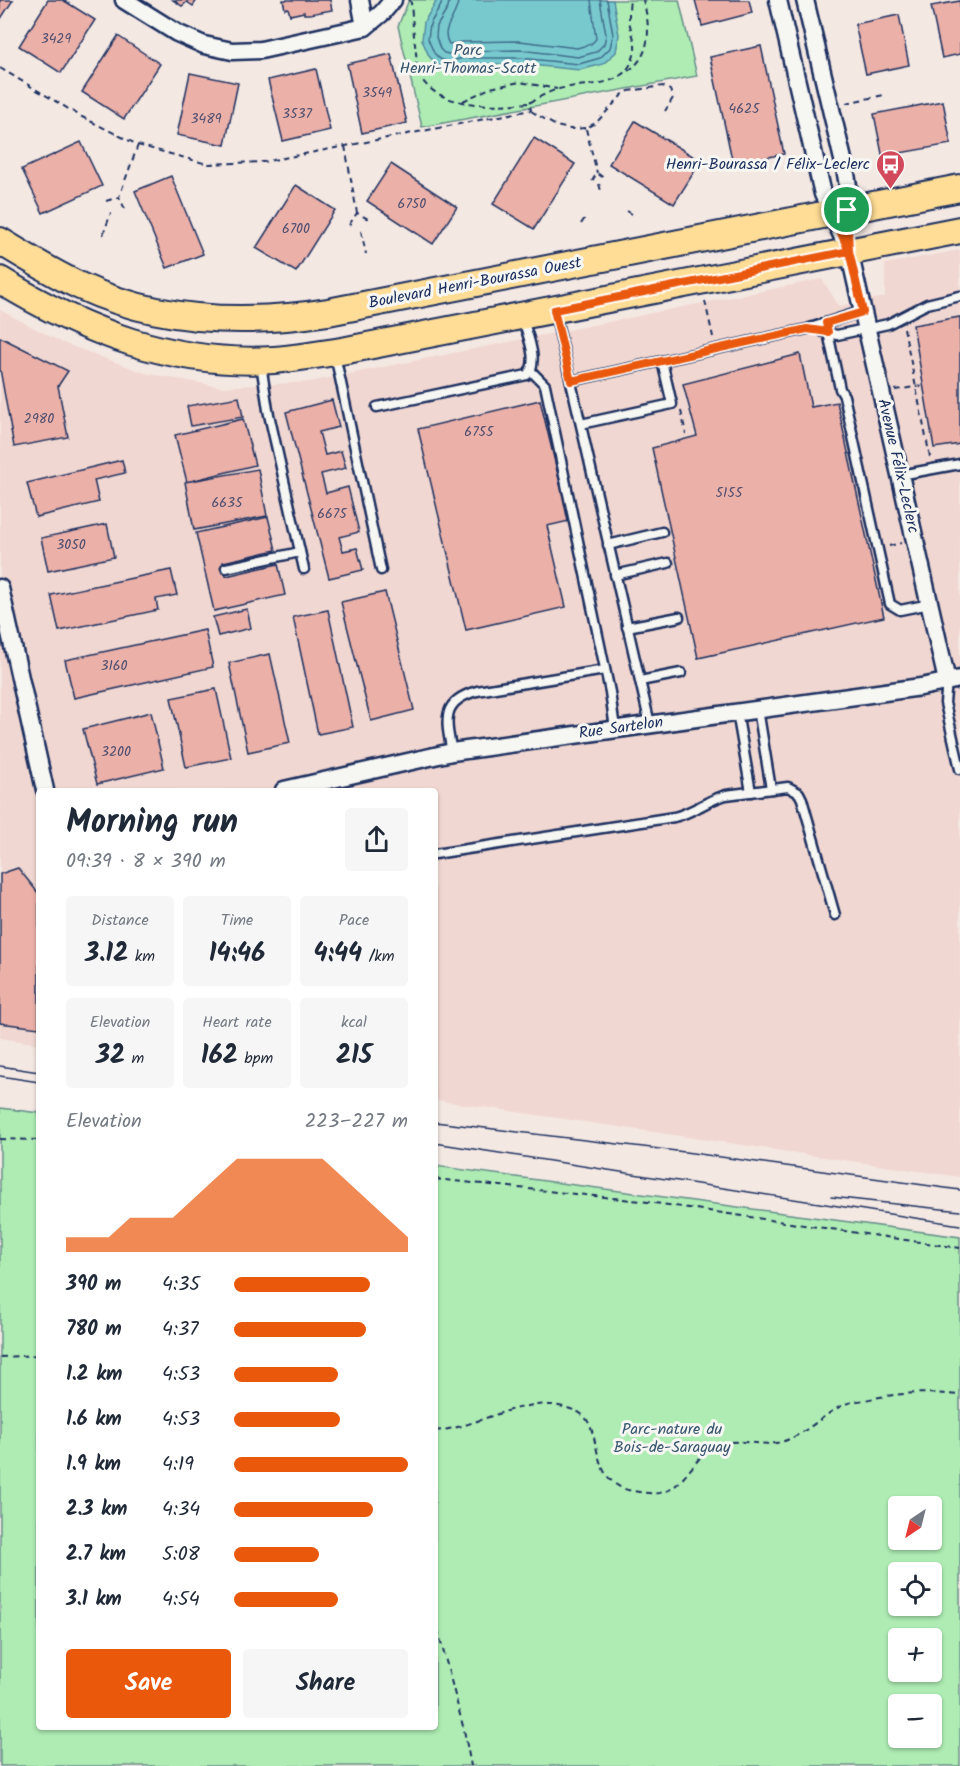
<!DOCTYPE html>
<meta charset="utf-8">
<style>
:root{--surface:#fff;--page:#f6f6f7;--text:#1f2937;--muted:#747a83;--accent:#ea580c}
body{margin:0;font-family:Kalam,sans-serif;background:var(--page);color:var(--text);height:100vh;display:flex;flex-direction:column;font-size:22px;white-space:nowrap}
*{box-sizing:border-box;margin:0}
p{font-size:20px;color:var(--muted)}
.icon{flex:none;width:33px;height:33px;fill:none;stroke:currentColor;stroke-width:2;stroke-linecap:round;stroke-linejoin:round}
.map{position:relative;flex:1;overflow:hidden}
.details{position:absolute;left:36px;top:788px;width:402px;height:942px;display:flex;flex-direction:column;background:var(--surface);border-radius:6px;box-shadow:0 2px 4px #0004}
.details>*{flex:none}
.needle{width:39px;rotate:215deg}
.fabs{position:absolute;left:888px;top:1496px;display:grid;gap:12px}
.fabs a{display:grid;place-items:center;width:54px;height:54px;border-radius:6px;background:var(--surface);box-shadow:0 2px 4px #0004;font-size:30px}
.pin{position:absolute;display:grid;place-items:center;width:51px;height:51px;color:#fff;margin:-26px;border:3px solid #fff;border-radius:50%;box-shadow:0 2px 6px #0007}
.round{display:grid;place-items:center;flex:none;width:63px;height:63px;border-radius:6px;background:var(--page)}
.headline{display:flex;align-items:center;justify-content:space-between;height:102px;padding:0 30px}
h1{font-size:33px;font-weight:600;line-height:45px}
.metrics{display:grid;grid-template-columns:repeat(3,1fr);gap:9px;height:102px;padding:6px 30px}
.metrics div{display:grid;align-content:center;border-radius:6px;background:var(--page);text-align:center}
.metrics b{font-size:26px;font-weight:600}
.metrics small{font-size:16px;font-weight:400}
.metrics p{font-size:16px}
.chart{height:168px;padding:12px 30px}
.chart p{display:flex;justify-content:space-between}
.chart svg{width:100%;height:108px;margin-top:6px;fill:var(--accent);opacity:.7}
.cta{display:flex;gap:12px;margin-top:auto;padding:12px 30px}
.cta a{flex:1;height:69px;border-radius:6px;background:var(--accent);color:#fff;font-size:24px;font-weight:600;line-height:69px;text-align:center}
.cta a+a{background:var(--page);color:var(--text)}
ul{padding:0 30px;list-style:none;font-size:20px}
li{display:grid;grid-template-columns:96px 72px 1fr;align-items:center;height:45px}
li i{height:15px;border-radius:8px;background:var(--accent)}
.map>svg:first-child{display:block}
</style>
<div class="map">
<svg width="960" height="1766" viewBox="0 0 960 1766">
<rect width="100%" height="100%" fill="#f4e8e3"/>
<filter id="ink" filterUnits="userSpaceOnUse"><feTurbulence type="fractalNoise" baseFrequency=".0167" numOctaves="2"/><feDisplacementMap in="SourceGraphic" scale="12" xChannelSelector="R" yChannelSelector="G"/><feConvolveMatrix kernelMatrix="1 2 1 2 8 2 1 2 1" color-interpolation-filters="sRGB"/></filter>
<g filter="url(#ink)">
<polygon fill="#f1d7d1" points="960,250 960,1177 435,1100 435,790 39,790 39,1044 0,1038 0,310 63,343 145,373 221,387 309,382 822,279 839,306 885,297 885,264"/>
<g fill="#aeecb3" stroke="#648e88" stroke-width="1.5" fill-rule="evenodd">
<polygon points="409,0 679,0 697,76 422,127 398,26"/>
<path d="M0,1108L39,1113V1726H435V1166L960,1237V1766H0ZM898,1506H932V1539H898ZM898,1572H932V1605H898ZM898,1638H932V1671H898ZM898,1704H932V1737H898Z"/>
</g>
<polygon fill="#78c9ce" stroke="#538ba1" stroke-width="1.5" points="437,0 613,0 619,35 616,52 603,64 580,70 520,64 464,64 447,69 436,64 429,56 422,40 424,22"/>
<g fill="none" stroke-linecap="round" stroke-linejoin="round">
<g stroke="#406d8b" stroke-width="1.5">
<polyline points="442,0 441,5 430,24 428,39 434,53 440,59 448,62 463,58 520,58 579,64 600,58 610,48 613,35 607,0"/>
<polyline points="449,0 448,8 437,26 436,37 440,49 444,53 449,54 463,51 520,50 578,57 596,52 604,44 606,35 600,0"/>
<path d="M458,0C458,17 439,28 449,44L462,42L520,41L577,48L591,44L596,39L591,0"/>
</g>
</g>
<g fill="#ebb0a8" stroke="#1b2f5e" stroke-width="1.5">
<polygon points="0,0 13,0 0,20"/>
<polygon points="48,0 63,0 95,20 61,73 19,46"/>
<polygon points="173,0 197,0 193,6 187,2 182,6"/>
<polygon points="283,0 330,0 332,10 310,14 304,14 304,12 290,15 288,8 285,9"/>
<polygon points="695,0 749,0 752,13 702,26"/>
<polygon points="960,1 960,54 942,58 931,6"/>
<polygon points="899,15 909,65 866,74 855,24"/>
<polygon points="118,36 160,64 124,119 82,92"/>
<polygon points="761,46 784,154 733,164 710,57"/>
<polygon points="391,54 407,123 362,133 347,64"/>
<polygon points="316,69 330,130 283,141 268,80"/>
<polygon points="190,73 238,83 225,145 177,135"/>
<polygon points="943,101 951,144 894,154 895,157 883,159 874,114"/>
<polygon points="635,121 701,161 674,204 609,164"/>
<polygon points="534,138 575,164 534,229 493,204"/>
<polygon points="81,142 102,186 43,213 22,169"/>
<polygon points="391,164 457,207 433,244 367,201"/>
<polygon points="171,176 203,254 167,268 135,191"/>
<polygon points="296,185 335,210 296,272 256,248"/>
<polygon points="960,317 960,444 934,448 913,325"/>
<polygon points="0,337 68,371 58,386 68,437 14,447 0,369"/>
<polygon points="800,354 811,407 837,402 884,617 698,658 652,448 697,436 683,384"/>
<polygon points="239,397 243,417 191,426 187,406"/>
<polygon points="332,400 339,427 319,432 325,455 341,451 346,468 321,474 326,493 348,487 359,532 339,537 343,551 357,548 363,570 329,578 286,412"/>
<polygon points="540,400 569,521 547,526 566,607 466,630 418,429"/>
<polygon points="243,419 255,465 187,482 175,435"/>
<polygon points="122,460 125,473 94,480 99,502 36,517 27,483"/>
<polygon points="258,469 267,516 194,530 185,482"/>
<polygon points="268,517 276,550 223,562 226,576 278,564 285,595 214,611 196,533"/>
<polygon points="107,524 114,557 48,571 41,538"/>
<polygon points="171,570 177,595 156,599 158,610 59,631 51,595"/>
<polygon points="385,592 414,710 371,721 341,602"/>
<polygon points="247,609 251,628 218,636 213,617"/>
<polygon points="328,610 353,727 318,734 293,617"/>
<polygon points="205,630 213,667 74,698 65,660"/>
<polygon points="270,654 290,743 248,752 229,663"/>
<polygon points="216,689 231,758 186,767 171,698"/>
<polygon points="151,712 164,768 97,784 83,729"/>
<polygon points="18,868 39,894 39,1028 0,1023 0,874"/>
</g>
<g fill="none" stroke-linecap="round" stroke-linejoin="round">
<defs>
<g id="service">
<polyline points="555,313 650,724"/>
<polyline points="826,323 840,389 844,396 890,604 900,610 930,604"/>
<polyline points="823,332 837,335 888,324 927,304 960,296"/>
<polyline points="335,355 381,570"/>
<polyline points="261,364 268,410 304,569"/>
<polyline points="531,371 545,385 610,692 615,729"/>
<polyline points="571,381 807,329 863,311"/>
<path d="M377,407L527,375C540,362 527,335 523,319"/>
<polyline points="581,424 672,404 662,361"/>
<polyline points="900,475 960,464"/>
<polyline points="608,545 662,532"/>
<polyline points="226,568 300,552"/>
<polyline points="615,575 668,563"/>
<polyline points="627,627 679,617"/>
<polyline points="640,681 681,673"/>
<polyline points="947,681 945,703 960,769"/>
<polyline points="758,709 771,789"/>
<polyline points="737,712 751,792"/>
<path d="M452,752C446,722 440,701 477,691L605,670"/>
<path d="M435,854L674,817C693,813 707,800 726,795L788,787L799,793L802,799L835,915"/>
</g>
<g id="minor">
<polyline points="124,0 177,33 204,45 232,51 261,50 365,27 382,13 393,0"/>
<polyline points="360,0 365,27"/>
<polyline points="778,0 823,194 849,251 947,681"/>
<polyline points="805,0 845,168 848,186 847,217"/>
<polyline points="0,588 45,790"/>
<polyline points="284,790 452,752 921,687 960,679"/>
</g>
<g id="primary">
<path d="M0,241C26,257 52,273 80,286C158,322 245,325 328,312L960,188"/>
<path d="M0,280C84,332 174,366 274,360C299,358 323,354 347,350L960,230"/>
</g>
</defs>
<use href="#service" stroke="#1b2f5e" stroke-width="13"/>
<use href="#minor" stroke="#1b2f5e" stroke-width="21"/>
<use href="#primary" stroke="#1b2f5e" stroke-width="30"/>
<g stroke="#1b2f5e" stroke-width="2" stroke-dasharray="6 4.5" stroke-linecap="butt">
<path d="M409,0L411,2C412,19 414,36 416,53C417,59 416,67 418,72C433,110 497,106 529,103"/>
<path d="M0,68L82,117L138,145L207,164L263,162L531,110L529,103C538,98 549,91 559,89C586,82 625,90 634,55C638,42 630,32 629,19C629,13 629,6 630,0"/>
<path d="M628,71C653,55 650,24 643,0"/>
<polyline points="463,101 490,88 520,82 557,89"/>
<polyline points="846,103 884,95"/>
<polyline points="531,111 556,126 570,129 586,128 596,123 622,95 629,91 663,86 670,90 673,98 665,111"/>
<polyline points="586,129 597,173"/>
<polyline points="345,146 357,213"/>
<polyline points="592,181 597,173 605,179"/>
<polyline points="599,184 602,194"/>
<polyline points="106,201 119,197"/>
<polyline points="125,209 119,197 138,145"/>
<polyline points="627,211 632,214"/>
<polyline points="581,224 585,218"/>
<polyline points="349,225 357,213 370,220"/>
<polyline points="361,231 366,254"/>
<polyline points="103,235 111,213"/>
<polyline points="705,301 713,337"/>
<polyline points="904,328 930,457"/>
<polyline points="895,390 922,386"/>
<polyline points="681,411 686,434"/>
<polyline points="889,546 901,543"/>
<polyline points="0,1139 39,1140"/>
<polyline points="435,1179 641,1201 960,1248"/>
<polyline points="0,1357 39,1355"/>
<path d="M435,1431C484,1427 525,1390 576,1411C606,1423 584,1481 632,1491C641,1492 649,1494 659,1493C683,1490 693,1458 713,1447C735,1435 759,1448 781,1442C805,1435 821,1416 843,1405C849,1402 858,1401 865,1400C901,1392 923,1392 960,1395"/>
<polyline points="435,1619 464,1730 471,1766"/>
</g>
<use href="#service" stroke="#f6f6f2" stroke-width="8"/>
<use href="#minor" stroke="#f6f6f2" stroke-width="16"/>
<use href="#primary" stroke="#ffdd96" stroke-width="26"/>
<g stroke="#1b2f5e" stroke-width="1.5">
<polyline points="0,1066 39,1072"/>
<polyline points="0,1076 39,1082"/>
<polyline points="435,1122 685,1152 960,1190"/>
<polyline points="435,1143 960,1225"/>
<polyline points="831,1197 960,1211"/>
</g>
</g>
</g>
<g fill="none" stroke-linecap="round" stroke-linejoin="round" filter="url(#ink)">
<defs>
<polyline id="route" points="847,210 849,251 554,310 571,381 807,329 828,332 826,323 863,312 849,251 832,213 847,210"/>
</defs>
<use href="#route" stroke="#fff" stroke-width="12"/>
<use href="#route" stroke="#ea580c" stroke-width="8"/>
</g>
<defs>
<symbol id="bus-pin" viewBox="-11 -11 22 30"><path d="M0 17L-7.5 6A9.5 9.5 0 1 1 7.5 6Z" fill="#d1495b" stroke="#f6f6f2"/><path d="M-5-6H5V4H4V6H2V4H-2V6H-4V4H-5ZM-3.5-4V0h7V-4ZM-3.5 1.2v1.5H-2V1.2ZM2 1.2v1.5H3.5V1.2Z" fill="#fff"/></symbol>
</defs>
<g fill-rule="evenodd">
<use href="#bus-pin" x="874" y="148" width="33" height="45"/>
</g>
<g text-anchor="middle" dominant-baseline="central" stroke-width="6" stroke-linejoin="round" paint-order="stroke">
<g font-size="14" fill="#4f4f70">
<text x="56" y="39">3429</text>
<text x="377" y="93">3549</text>
<text x="744" y="109">4625</text>
<text x="297" y="114">3537</text>
<text x="206" y="119">3489</text>
<text x="412" y="204">6750</text>
<text x="296" y="229">6700</text>
<text x="39" y="419">2980</text>
<text x="479" y="432">6755</text>
<text x="729" y="493">5155</text>
<text x="227" y="503">6635</text>
<text x="332" y="514">6675</text>
<text x="71" y="545">3050</text>
<text x="114" y="666">3160</text>
<text x="116" y="752">3200</text>
</g>
<g font-size="16" fill="#38556f" stroke="#f6f6f2">
<text x="468" y="50">Parc<tspan x="468" dy="18">Henri-Thomas-Scott</tspan></text>
<text x="672" y="1429">Parc-nature du<tspan x="672" dy="18">Bois-de-Saraguay</tspan></text>
</g>
<g font-size="16" fill="#1b2f5e" stroke="#f6f6f2" text-anchor="end">
<text x="870" y="164">Henri-Bourassa / Félix-Leclerc</text>
</g>
<g font-size="16" fill="#1b2f5e" stroke="#f6f6f2">
<text transform="translate(475 283) rotate(-11)">Boulevard Henri-Bourassa Ouest</text>
<text transform="translate(898 466) rotate(77)">Avenue Félix-Leclerc</text>
<text transform="translate(621 728) rotate(-8)">Rue Sartelon</text>
</g>
</g>
</svg>
<div class="fabs">
<a><svg class="needle" viewBox="-14 -14 28 28"><path d="M0-13l5 13h-10z" fill="#e53935"/><path d="M0 13l5-13h-10z" fill="#747a83"/></svg></a>
<a><svg class="icon" aria-label="locate" viewBox="0 0 24 24"><circle cx="12" cy="12" r="6"/><path d="M12 2v4M12 18v4M2 12h4M18 12h4"/></svg></a>
<a>+</a>
<a>−</a>
</div>
<div class="pin" style="left:847px;top:210px;background:#1e9e55"><svg class="icon" aria-label="arrive" viewBox="0 0 24 24"><path d="M6 21V4h12l-3 4 3 4H6"/></svg></div>
<section class="details">
<div class="headline"><div><h1>Morning run</h1><p>09:39 · 8 × 390 m</p></div><a class="round"><svg class="icon" aria-label="share" viewBox="0 0 24 24"><path d="M12 15V3M7 8l5-5 5 5M5 13v7h14v-7"/></svg></a></div>
<div class="metrics">
<div><p>Distance</p><b>3.12<small> km</small></b></div>
<div><p>Time</p><b>14:46</b></div>
<div><p>Pace</p><b>4:44<small> /km</small></b></div>
</div>
<div class="metrics">
<div><p>Elevation</p><b>32<small> m</small></b></div>
<div><p>Heart rate</p><b>162<small> bpm</small></b></div>
<div><p>kcal</p><b>215</b></div>
</div>
<div class="chart"><p><span>Elevation</span>223–227 m</p>
<svg viewBox="0 0 160 44" preserveAspectRatio="none"><path d="M0 44V38L10 38L20 38L30 30L40 30L50 30L60 22L70 14L80 6L90 6L100 6L110 6L120 6L130 14L140 22L150 30L160 38V44z"/></svg>
</div>
<ul>
<li><b>390 m</b>4:35<i style="width:78%"></i></li>
<li><b>780 m</b>4:37<i style="width:76%"></i></li>
<li><b>1.2 km</b>4:53<i style="width:60%"></i></li>
<li><b>1.6 km</b>4:53<i style="width:61%"></i></li>
<li><b>1.9 km</b>4:19<i style="width:100%"></i></li>
<li><b>2.3 km</b>4:34<i style="width:80%"></i></li>
<li><b>2.7 km</b>5:08<i style="width:49%"></i></li>
<li><b>3.1 km</b>4:54<i style="width:60%"></i></li>
</ul>
<div class="cta"><a>Save</a><a>Share</a></div>
</section>
</div>
